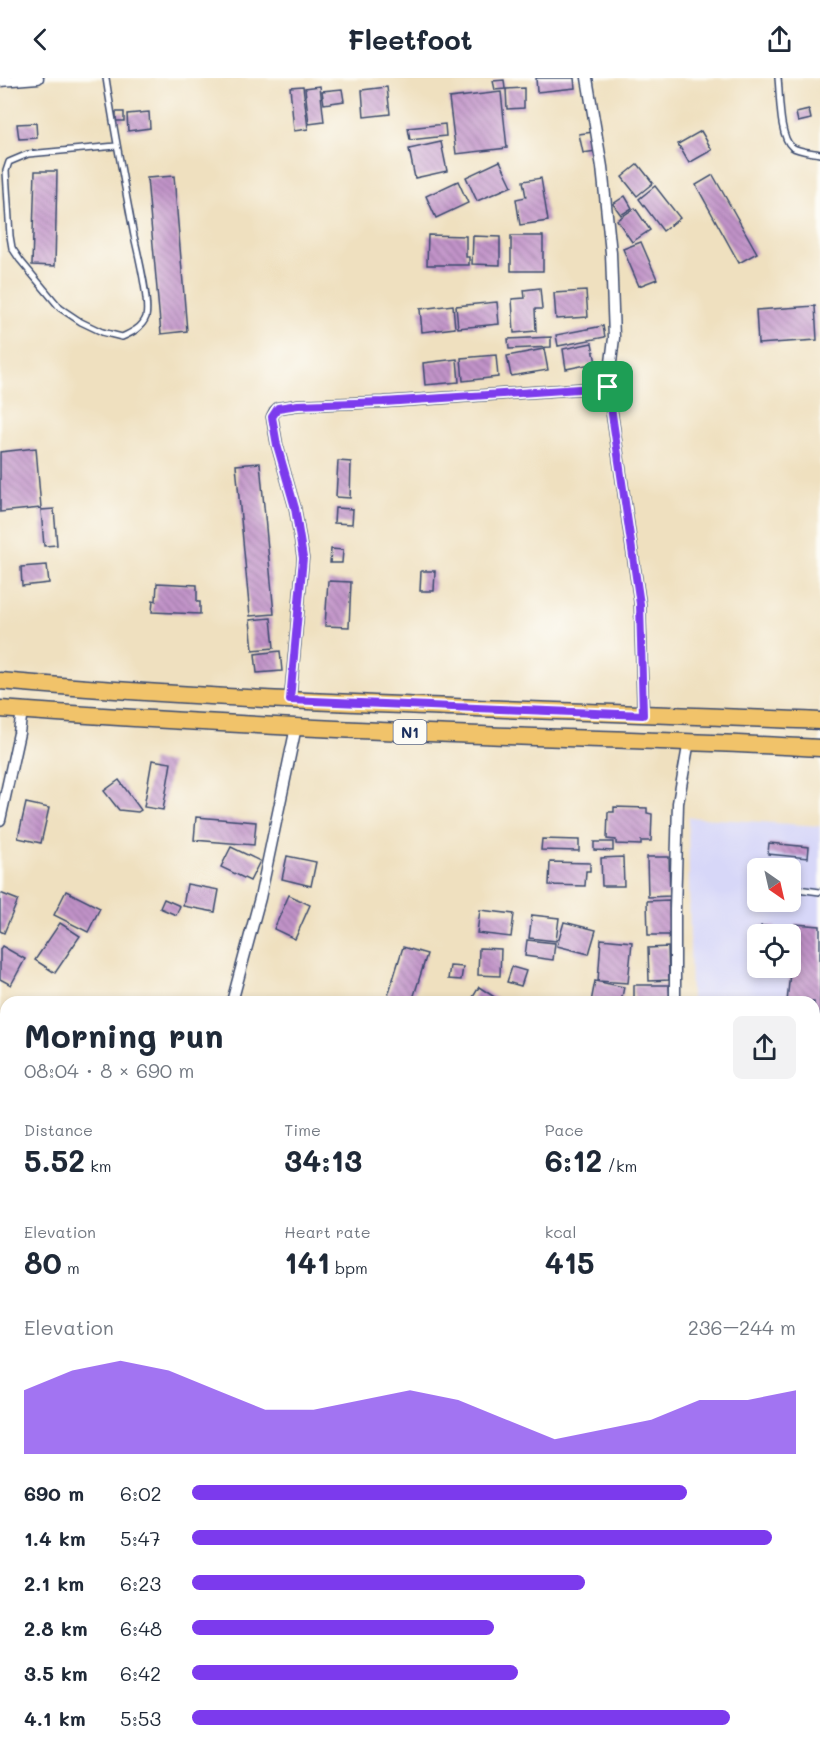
<!DOCTYPE html>
<meta charset="utf-8">
<style>
:root{--surface:#fff;--page:#f2f2f3;--text:#1f2937;--muted:#747a83;--accent:#7c3aed}
body{margin:0;font-family:Mali,sans-serif;background:var(--page);color:var(--text);height:100vh;display:flex;flex-direction:column;font-size:22px;white-space:nowrap}
*{box-sizing:border-box;margin:0}
p{font-size:20px;color:var(--muted)}
.icon{flex:none;width:33px;height:33px;fill:none;stroke:currentColor;stroke-width:2;stroke-linecap:round;stroke-linejoin:round}
.map{position:relative;flex:1;overflow:hidden}
.side{position:absolute;left:0px;top:918px;width:820px;height:758px;display:flex;flex-direction:column;background:var(--surface);border-radius:18px 18px 0 0;box-shadow:0 3px 9px #0003}
.side>*{flex:none}
.needle{width:39px;rotate:146deg}
.controls{position:absolute;left:747px;top:780px;display:grid;gap:12px}
.controls a{display:grid;place-items:center;width:54px;height:54px;border-radius:9px;background:var(--surface);box-shadow:0 3px 9px #0003;font-size:30px}
.pin{position:absolute;display:grid;place-items:center;width:51px;height:51px;color:#fff;margin:-26px;border-radius:12px;box-shadow:0 3px 9px #0006}
.round{display:grid;place-items:center;flex:none;width:63px;height:63px;border-radius:9px;background:var(--page)}
.overview{display:flex;align-items:center;justify-content:space-between;height:102px;padding:0 24px}
h1{font-size:33px;font-weight:700;line-height:45px}
.stats{display:grid;grid-template-columns:repeat(3,1fr);gap:9px;height:102px;padding:6px 24px}
.stats div{display:grid;align-content:center}
.stats b{font-size:30px;font-weight:700}
.stats small{font-size:16px;font-weight:400}
.stats p{font-size:16px}
.chart{height:168px;padding:12px 24px}
.chart p{display:flex;justify-content:space-between}
.chart svg{width:100%;height:108px;margin-top:6px;fill:var(--accent);opacity:.7}
ul{padding:0 24px;list-style:none;font-size:20px}
li{display:grid;grid-template-columns:96px 72px 1fr;align-items:center;height:45px}
li i{height:15px;border-radius:8px;background:var(--accent)}
header{display:flex;justify-content:space-between;align-items:center;height:78px;padding:0 24px;background:var(--surface);font-size:27px;font-weight:700}
.map>svg:first-child{display:block}
</style>
<header><svg class="icon" aria-label="back" viewBox="0 0 24 24"><path d="M15 5l-7 7 7 7"/></svg>Fleetfoot<svg class="icon" aria-label="share" viewBox="0 0 24 24"><path d="M12 15V3M7 8l5-5 5 5M5 13v7h14v-7"/></svg></header>
<div class="map">
<svg width="820" height="1675" viewBox="0 0 820 1675">
<defs>
<pattern id="forest-firs" width="22" height="20" patternUnits="userSpaceOnUse" patternTransform="scale(1.5)"><rect width="22" height="20" fill="#61ae78"/><path d="M5 1l3.5 6h-7zM16 11l3.5 6h-7z" fill="#4f8e66"/></pattern>
<pattern id="building-back-hatch" width="6" height="6" patternUnits="userSpaceOnUse" patternTransform="scale(1.5)"><rect width="6" height="6" fill="#c193c8"/><path d="M-1 5l2 2M0 0l6 6M5-1l2 2" fill="none" stroke="#9c78a6"/></pattern>
</defs>
<rect width="100%" height="100%" fill="#fdfcf7"/>
<filter id="ink" filterUnits="userSpaceOnUse"><feTurbulence type="fractalNoise" baseFrequency=".0167" numOctaves="2"/><feDisplacementMap in="SourceGraphic" scale="12" xChannelSelector="R" yChannelSelector="G"/><feConvolveMatrix kernelMatrix="1 2 1 2 8 2 1 2 1" color-interpolation-filters="sRGB"/></filter>
<filter id="wash" filterUnits="userSpaceOnUse"><feTurbulence type="fractalNoise" baseFrequency=".008" numOctaves="4" result="noise"/><feDisplacementMap in="SourceGraphic" scale="24" xChannelSelector="R" yChannelSelector="G"/><feGaussianBlur stdDeviation="1.35" result="paint"/><feColorMatrix in="noise" values="0 0 0 0 0 0 0 0 0 0 0 0 0 0 0 0 0 1.4 0 .05"/><feComposite in="paint" operator="in"/></filter>
<g filter="url(#wash)">
<rect width="100%" height="100%" fill="#efe0bf"/>
<path fill="#d7d7f8" fill-rule="evenodd" d="M688,739L820,748V1172H814V924H691ZM758,790H790V824H758ZM758,856H790V890H758Z"/>
<polygon fill="url(#forest-firs)" stroke="#3e6e6b" stroke-width="1.5" points="0,1052 6,1060 6,1105 0,1112"/>
<g id="blocks">
<g fill="url(#building-back-hatch)">
<polygon points="536,0 574,0 575,10 537,14"/>
<polygon points="504,2 505,11 495,12 493,3"/>
<polygon points="303,8 308,51 294,53 290,9"/>
<polygon points="320,8 324,44 309,46 305,10"/>
<polygon points="387,9 390,36 364,39 362,12"/>
<polygon points="524,10 524,30 507,31 506,11"/>
<polygon points="342,11 344,23 324,26 322,13"/>
<polygon points="501,14 507,70 456,76 449,20"/>
<polygon points="809,32 811,41 798,44 796,35"/>
<rect x="116" y="34" width="8" height="9"/>
<polygon points="149,34 150,50 128,53 127,36"/>
<polygon points="36,45 37,60 19,61 17,46"/>
<polygon points="445,46 446,58 410,62 408,50"/>
<polygon points="701,53 712,72 689,85 678,66"/>
<polygon points="593,54 596,73 583,75 579,56"/>
<polygon points="441,64 447,93 415,100 409,71"/>
<polygon points="500,83 512,108 477,123 466,99"/>
<polygon points="638,86 653,105 637,118 622,99"/>
<polygon points="35,93 57,93 55,188 32,187"/>
<polygon points="713,97 757,175 739,185 696,107"/>
<polygon points="174,98 187,253 161,256 147,100"/>
<polygon points="541,100 548,143 520,147 516,121 526,119 523,103"/>
<polygon points="458,103 468,125 436,140 426,118"/>
<polygon points="655,108 680,140 663,153 639,121"/>
<polygon points="625,118 632,130 621,137 613,126"/>
<polygon points="635,130 650,152 632,164 617,142"/>
<polygon points="428,157 466,158 466,179 469,179 469,187 427,187"/>
<polygon points="473,158 500,159 500,187 472,186"/>
<rect x="511" y="158" width="32" height="35"/>
<polygon points="641,164 657,201 639,208 623,171"/>
<polygon points="540,210 542,231 535,231 536,253 514,255 512,221 525,220 524,212"/>
<polygon points="586,213 588,239 556,241 554,215"/>
<polygon points="497,224 499,246 458,250 456,228"/>
<polygon points="453,227 455,250 422,254 420,231"/>
<polygon points="815,228 817,262 758,266 756,232"/>
<polygon points="603,248 605,259 558,268 556,257"/>
<polygon points="551,259 551,269 509,271 508,261"/>
<polygon points="592,265 596,285 566,291 563,271"/>
<polygon points="544,271 548,292 511,298 507,278"/>
<polygon points="496,277 498,299 463,303 461,280"/>
<polygon points="457,281 459,304 425,307 423,285"/>
<polygon points="36,370 41,430 0,434 0,374"/>
<polygon points="338,383 351,384 350,420 336,419"/>
<polygon points="260,385 274,536 250,538 236,387"/>
<polygon points="335,430 353,431 352,446 334,445"/>
<polygon points="54,431 57,467 44,468 41,432"/>
<polygon points="331,471 343,472 342,485 330,485"/>
<polygon points="47,487 49,505 22,508 21,489"/>
<polygon points="421,493 435,493 434,513 420,513"/>
<polygon points="328,503 351,504 349,549 325,548"/>
<polygon points="157,505 197,507 197,524 200,524 200,536 152,534 153,522 156,523"/>
<polygon points="271,540 274,570 253,572 250,542"/>
<polygon points="280,573 282,593 257,595 255,576"/>
<polygon points="152,682 171,685 163,732 144,729"/>
<polygon points="119,702 141,732 138,734 119,732 104,713"/>
<polygon points="26,725 49,730 41,765 18,760"/>
<polygon points="614,729 647,730 647,735 652,736 651,763 641,763 641,767 616,766 616,762 607,761 608,734 614,734"/>
<polygon points="196,739 256,744 254,767 194,762"/>
<polygon points="542,761 579,762 579,773 541,772"/>
<polygon points="594,764 613,764 613,773 594,772"/>
<polygon points="769,765 809,769 808,780 768,776"/>
<polygon points="231,769 260,783 250,803 221,789"/>
<polygon points="287,778 316,784 311,808 282,801"/>
<polygon points="623,779 624,808 602,808 601,780"/>
<polygon points="647,779 669,779 670,818 648,819"/>
<polygon points="550,784 590,785 590,793 586,793 585,808 549,807"/>
<polygon points="187,806 219,812 215,834 183,828"/>
<polygon points="66,813 100,830 88,854 54,837"/>
<polygon points="0,815 18,822 4,855 0,853"/>
<polygon points="289,817 310,827 295,861 274,851"/>
<polygon points="164,821 180,828 176,837 160,830"/>
<polygon points="669,822 670,857 648,857 647,823"/>
<polygon points="480,832 514,836 511,859 477,855"/>
<polygon points="532,837 559,840 556,863 529,860"/>
<polygon points="564,844 596,852 589,876 557,868"/>
<polygon points="60,845 80,858 55,895 35,882"/>
<polygon points="795,846 820,848 820,1034 814,1033 814,924 787,924"/>
<polygon points="761,848 775,849 774,856 760,856"/>
<polygon points="601,861 632,864 628,905 598,903"/>
<polygon points="527,862 555,865 553,882 525,878"/>
<polygon points="2,868 25,881 11,907 0,901 0,871"/>
<polygon points="403,869 427,876 412,924 386,924"/>
<polygon points="668,869 669,902 649,903 648,870"/>
<polygon points="479,870 501,871 500,898 478,897"/>
<polygon points="450,888 463,889 461,902 448,901"/>
<polygon points="512,889 526,893 521,908 507,904"/>
<polygon points="595,903 624,909 621,924 591,924"/>
<polygon points="634,907 669,907 670,924 634,924"/>
<polygon points="479,909 502,924 470,924"/>
<polygon points="815,1369 820,1370 820,1399 814,1398"/>
<polygon points="814,1413 820,1413 820,1449 814,1448"/>
<polygon points="814,1450 820,1451 820,1481 814,1480"/>
<polygon points="814,1497 820,1499 820,1535 814,1533"/>
<polygon points="815,1627 820,1630 820,1663 814,1661"/>
<polygon points="574,1670 609,1670 592,1675 575,1675"/>
<polygon points="792,1670 798,1670 814,1675 791,1675"/>
</g>
</g>
</g>
<g filter="url(#ink)">
<use href="#blocks" fill-opacity="0" stroke="#3b4a6d" stroke-width="1.5"/>
<g fill="none" stroke-linecap="round" stroke-linejoin="round">
<defs>
<g id="service">
<path d="M106,0C114,53 124,105 134,158C138,176 150,224 146,239C142,250 131,255 122,259L102,254L81,244L60,230L20,182L12,170L10,158L6,93L9,84L28,76L116,68"/>
<path d="M778,0C780,17 779,59 792,69C799,74 812,74 820,76"/>
<polyline points="753,806 758,807"/>
<polyline points="790,810 820,814"/>
<polyline points="814,1043 820,1043"/>
</g>
<g id="minor">
<polyline points="587,0 602,89 611,175 614,260 608,309 640,526 643,637"/>
<polyline points="0,3 38,0"/>
<polyline points="290,622 303,480 295,430 277,367 272,339 275,333 278,330 298,327 384,324 608,309"/>
<polyline points="0,742 19,655 22,632"/>
<polyline points="232,924 260,820 296,649"/>
<polyline points="675,924 675,832 678,725 689,663"/>
<polyline points="814,1182 820,1182"/>
<polyline points="814,1334 820,1316"/>
<polyline points="814,1405 820,1406"/>
<polyline points="682,1675 683,1670"/>
</g>
<g id="primary">
<path d="M0,603C273,627 547,631 820,643"/>
<path d="M0,631C151,642 302,650 453,656C575,661 698,663 820,670"/>
</g>
</defs>
<use href="#service" stroke="#3b4a6d" stroke-width="8"/>
<use href="#minor" stroke="#3b4a6d" stroke-width="13"/>
<use href="#primary" stroke="#3b4a6d" stroke-width="19"/>
<use href="#service" stroke="#fff" stroke-width="5"/>
<use href="#minor" stroke="#fff" stroke-width="10"/>
<use href="#primary" stroke="#f1c36a" stroke-width="16"/>
</g>
</g>
<g fill="none" stroke-linecap="round" stroke-linejoin="round" filter="url(#ink)">
<defs>
<polygon id="route" points="608,309 640,526 643,637 290,622 303,480 295,430 277,367 272,339 278,330 298,327 384,324"/>
</defs>
<use href="#route" stroke="#fff" stroke-width="12"/>
<use href="#route" stroke="#7c3aed" stroke-width="8"/>
</g>
<g text-anchor="middle" dominant-baseline="central" stroke-width="6" stroke-linejoin="round" paint-order="stroke">
<rect fill="#fdfcf7" stroke="#5f6c8c" stroke-width="1.5" x="393.5" y="642" width="33" height="24" rx="4.5"/>
<g font-size="15" font-weight="bold" fill="#1b2f5e">
<text x="410" y="654">N1</text>
</g>
</g>
</svg>
<div class="controls">
<a><svg class="needle" viewBox="-14 -14 28 28"><path d="M0-13l5 13h-10z" fill="#e53935"/><path d="M0 13l5-13h-10z" fill="#747a83"/></svg></a>
<a><svg class="icon" aria-label="locate" viewBox="0 0 24 24"><circle cx="12" cy="12" r="6"/><path d="M12 2v4M12 18v4M2 12h4M18 12h4"/></svg></a>
</div>
<div class="pin" style="left:608px;top:309px;background:#1e9e55"><svg class="icon" aria-label="arrive" viewBox="0 0 24 24"><path d="M6 21V4h12l-3 4 3 4H6"/></svg></div>
<section class="side">
<div class="overview"><div><h1>Morning run</h1><p>08:04 · 8 × 690 m</p></div><a class="round"><svg class="icon" aria-label="share" viewBox="0 0 24 24"><path d="M12 15V3M7 8l5-5 5 5M5 13v7h14v-7"/></svg></a></div>
<div class="stats">
<div><p>Distance</p><b>5.52<small> km</small></b></div>
<div><p>Time</p><b>34:13</b></div>
<div><p>Pace</p><b>6:12<small> /km</small></b></div>
</div>
<div class="stats">
<div><p>Elevation</p><b>80<small> m</small></b></div>
<div><p>Heart rate</p><b>141<small> bpm</small></b></div>
<div><p>kcal</p><b>415</b></div>
</div>
<div class="chart"><p><span>Elevation</span>236–244 m</p>
<svg viewBox="0 0 160 44" preserveAspectRatio="none"><path d="M0 44V18L10 10L20 6L30 10L40 18L50 26L60 26L70 22L80 18L90 22L100 30L110 38L120 34L130 30L140 22L150 22L160 18V44z"/></svg>
</div>
<ul>
<li><b>690 m</b>6:02<i style="width:82%"></i></li>
<li><b>1.4 km</b>5:47<i style="width:96%"></i></li>
<li><b>2.1 km</b>6:23<i style="width:65%"></i></li>
<li><b>2.8 km</b>6:48<i style="width:50%"></i></li>
<li><b>3.5 km</b>6:42<i style="width:54%"></i></li>
<li><b>4.1 km</b>5:53<i style="width:89%"></i></li>
</ul>
</section>
</div>
